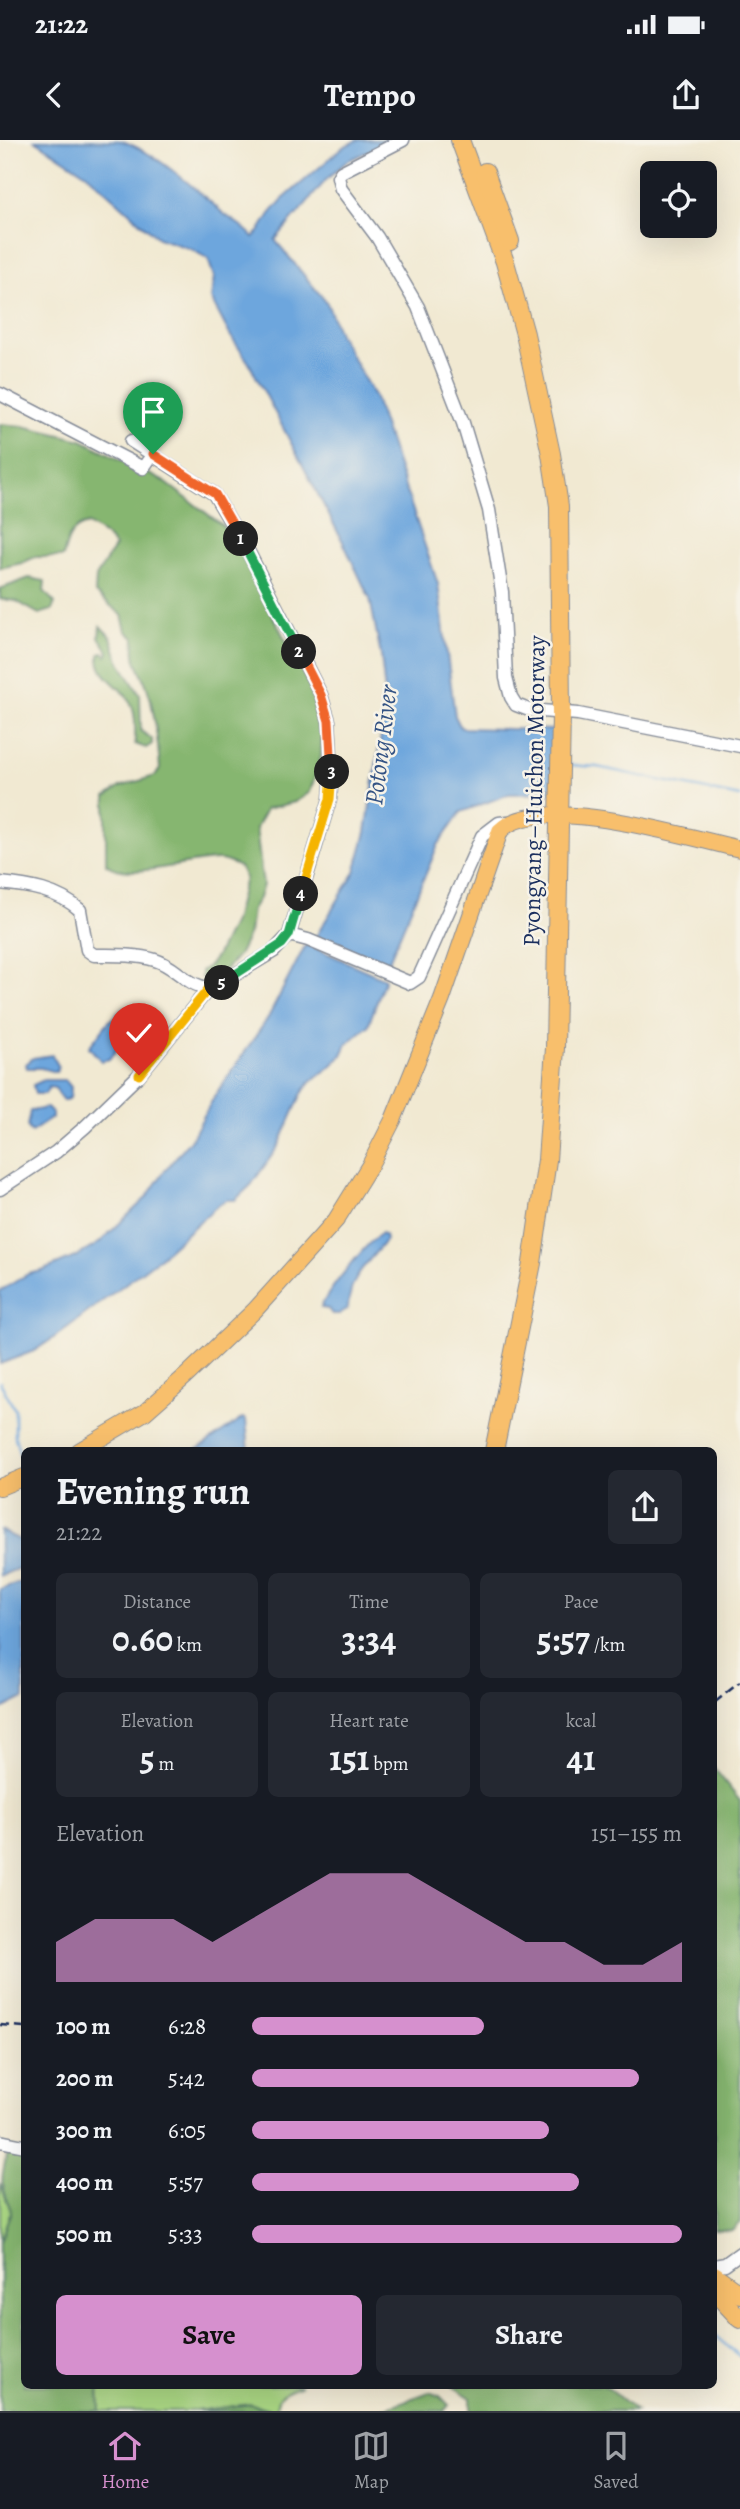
<!DOCTYPE html>
<meta charset="utf-8">
<style>
:root{--surface:#171b24;--page:#242831;--text:#f1f3f6;--muted:#9ea1a6;--line:#363941;--accent:#d690ce}
body{margin:0;font-family:Alegreya,serif;background:var(--page);color:var(--text);height:100vh;display:flex;flex-direction:column;font-size:26px;white-space:nowrap}
*{box-sizing:border-box;margin:0}
p{font-size:23px;color:var(--muted)}
.icon{flex:none;width:38px;height:38px;fill:none;stroke:currentColor;stroke-width:2;stroke-linecap:round;stroke-linejoin:round}
.map{position:relative;flex:1;overflow:hidden}
.details{position:absolute;left:21px;top:1307px;width:696px;height:942px;display:flex;flex-direction:column;background:var(--surface);border-radius:10px;box-shadow:0 7px 28px #0002}
.details>*{flex:none}
.tools{position:absolute;left:640px;top:21px;display:grid;gap:14px}
.tools a{display:grid;place-items:center;width:77px;height:77px;border-radius:10px;background:var(--surface);box-shadow:0 7px 28px #0002;font-size:35px}
.pin{position:absolute;display:grid;place-items:center;width:60px;height:60px;color:#fff;margin:-72px -30px;border-radius:50% 50% 50% 0;rotate:-45deg;box-shadow:0 0 7px #0007}
.pin .icon{rotate:45deg}
.km{position:absolute;width:35px;height:35px;margin:-18px;border-radius:50%;background:#222;color:#fff;font-size:19px;line-height:35px;text-align:center}
.round{display:grid;place-items:center;flex:none;width:74px;height:74px;border-radius:10px;background:var(--page)}
.headline{display:flex;align-items:center;justify-content:space-between;height:119px;padding:0 35px}
h1{font-size:38px;font-weight:600;line-height:52px}
.metrics{display:grid;grid-template-columns:repeat(3,1fr);gap:10px;height:119px;padding:7px 35px}
.metrics div{display:grid;align-content:center;border-radius:10px;background:var(--page);text-align:center}
.metrics b{font-size:35px;font-weight:600}
.metrics small{font-size:19px;font-weight:400}
.metrics p{font-size:19px}
.chart{height:196px;padding:14px 35px}
.chart p{display:flex;justify-content:space-between}
.chart svg{width:100%;height:126px;margin-top:7px;fill:var(--accent);opacity:.7}
.action{display:flex;gap:14px;margin-top:auto;padding:14px 35px}
.action a{flex:1;height:80px;border-radius:10px;background:var(--accent);color:#111;font-size:28px;font-weight:600;line-height:80px;text-align:center}
.action a+a{background:var(--page);color:var(--text)}
ul{padding:0 35px;list-style:none;font-size:23px}
li{display:grid;grid-template-columns:112px 84px 1fr;align-items:center;height:52px}
li i{height:18px;border-radius:9px;background:var(--accent)}
.status{display:flex;justify-content:space-between;align-items:center;height:49px;padding:0 35px;background:var(--surface);direction:ltr}
.status svg{height:19px;fill:currentColor}
header{display:flex;justify-content:space-between;align-items:center;height:91px;padding:0 35px;background:var(--surface);font-size:32px;font-weight:600}
.menu{display:flex;justify-content:space-around;align-items:center;height:98px;border-top:2px solid var(--line);background:var(--surface);font-size:19px;color:var(--muted)}
.menu a{display:grid;justify-items:center;gap:4px}
.menu .selected{color:var(--accent)}
.map>svg:first-child{display:block}
</style>
<div class="status"><b>21:22</b><svg viewBox="0 0 49 12"><path d="M0 12V9h3v3zM5 12V6h3v6zM10 12V3h3v9zM15 12V0h3v12zM26 1h20v11H26zM47 4h2v5h-2z"/></svg></div>
<header><svg class="icon" aria-label="back" viewBox="0 0 24 24"><path d="M15 5l-7 7 7 7"/></svg>Tempo<svg class="icon" aria-label="share" viewBox="0 0 24 24"><path d="M12 15V3M7 8l5-5 5 5M5 13v7h14v-7"/></svg></header>
<div class="map">
<svg width="740" height="2271" viewBox="0 0 740 2271">
<rect width="100%" height="100%" fill="#f7f3e8"/>
<filter id="ink" filterUnits="userSpaceOnUse"><feTurbulence type="fractalNoise" baseFrequency=".0143" numOctaves="2"/><feDisplacementMap in="SourceGraphic" scale="14" xChannelSelector="R" yChannelSelector="G"/><feConvolveMatrix kernelMatrix="1 2 1 2 8 2 1 2 1" color-interpolation-filters="sRGB"/></filter>
<filter id="wash" filterUnits="userSpaceOnUse"><feTurbulence type="fractalNoise" baseFrequency=".00686" numOctaves="4" result="noise"/><feDisplacementMap in="SourceGraphic" scale="28" xChannelSelector="R" yChannelSelector="G"/><feGaussianBlur stdDeviation="1.57" result="paint"/><feColorMatrix in="noise" values="0 0 0 0 0 0 0 0 0 0 0 0 0 0 0 0 0 1.4 0 .05"/><feComposite in="paint" operator="in"/></filter>
<g filter="url(#wash)">
<rect width="100%" height="100%" fill="#f1e9d2"/>
<g fill="#a9d582" stroke="#628270" stroke-width="2">
<polygon points="0,2043 11,2071 0,2102"/>
<path d="M102,2245H301C285,2253 277,2251 276,2271L252,2264L196,2271H100L99,2248Z"/>
</g>
<g fill="#86b670" stroke="#507267" stroke-width="2">
<path d="M0,284L23,286L82,300L165,342L222,385L240,412L315,557L322,596L321,617L310,652L295,662L266,669L256,688L263,745L259,758L252,769L249,793L239,814L227,828L213,837L201,838V831L210,825L217,815L235,778L245,738L240,727C234,725 226,720 219,720C191,719 128,742 106,724V657L120,647L155,636L160,629C158,602 155,572 147,547C139,524 133,526 135,499L126,491L122,475L95,453L96,437L115,406L105,395L88,384C70,388 67,400 63,417H35L22,423L0,428Z"/>
<polygon points="29,438 45,441 44,451 55,463 52,470 39,474 16,461 0,459 0,449"/>
<path d="M100,486L111,497L119,521L140,555L141,591L152,599V604L146,608L135,604C135,590 137,573 129,560C119,543 98,538 99,515L103,512L107,516L109,512L99,497Z"/>
<polygon points="714,1628 740,1661 740,2082 732,2091 714,2089"/>
<path d="M8,2010L24,2012V2245H102L99,2248L100,2271H0V2102L11,2071C0,2039 0,2042 8,2010Z"/>
<polygon points="451,2245 602,2245 607,2247 636,2271 471,2271 471,2258"/>
<polygon points="429,2252 440,2256 449,2265 444,2271 377,2271"/>
<polygon points="252,2264 272,2271 196,2271"/>
</g>
<g fill="#6da6dd" stroke="#446a9e" stroke-width="2">
<path d="M35,0C53,0 107,0 122,1C154,11 198,51 223,73C234,82 243,85 253,97L259,92L270,74L282,60L343,7L357,0H392L347,21L327,39L275,100L327,163L339,194L374,256L438,444L455,576L461,588L555,590L552,653L509,654L461,672L438,705L388,823L315,798L355,732L366,692L386,563L381,516L370,459L343,402L249,223L230,195L211,159L214,137L208,119L191,109L158,98L88,35Z"/>
<polygon points="306,804 385,839 368,886 347,904 342,915 330,927 311,941 301,955 279,1005 251,1045 235,1060 226,1060 218,1065 159,1118 55,1197 34,1211 0,1224 0,1151 28,1134 42,1131 77,1116 99,1103 146,1058 165,1030 192,998 214,957 268,878"/>
<polygon points="124,868 138,879 136,885 109,919 101,921 89,907 109,881"/>
<polygon points="52,915 59,927 56,932 41,928 27,928 26,924 33,918"/>
<polygon points="44,940 65,940 71,947 70,958 63,961 55,948 49,947 45,954 35,954 33,945"/>
<polygon points="47,968 52,973 52,978 31,992 27,986 30,971"/>
<path d="M381,1093L385,1095L386,1100L361,1130L352,1146L347,1169L339,1174H332L328,1169L321,1168C326,1152 366,1104 381,1093Z"/>
<polygon points="243,1278 246,1280 249,1311 195,1311"/>
<polygon points="0,1390 24,1402 24,1426 0,1436"/>
<polygon points="24,1441 24,1558 0,1570 0,1449"/>
</g>
<g fill="none" stroke-linecap="round" stroke-linejoin="round">
<g stroke="#6da6dd" stroke-width="2.5">
<polyline points="568,625 597,627 740,657"/>
<polyline points="0,1242 15,1270 15,1297 24,1331"/>
<path d="M714,2193C721,2204 731,2207 740,2217"/>
</g>
</g>
</g>
<g filter="url(#ink)">
<g fill="none" stroke-linecap="round" stroke-linejoin="round">
<defs>
<g id="minor">
<polyline points="403,0 341,32 338,37 341,49 377,97 418,167 463,283 489,370 502,452 506,538 511,557 516,565 529,570 578,574 740,606"/>
<polyline points="0,254 143,328 153,314"/>
<polyline points="131,301 214,354 249,413 321,555 329,581 332,634 330,659 289,795 308,800 410,843 419,837 482,696 499,683 508,682"/>
<path d="M0,743C30,746 57,750 80,770L87,810L94,815C113,815 136,814 155,820C176,826 186,846 209,848"/>
<polyline points="0,1049 56,1012 85,987 139,935 209,848 223,842 274,811 289,795"/>
<polyline points="0,2001 24,2006"/>
<polyline points="714,2126 725,2124 740,2113"/>
</g>
<g id="major">
<path d="M79,1311L145,1272L187,1235L255,1170L336,1080L370,1025L393,980L442,859L500,691C537,651 691,698 740,709"/>
<polyline points="0,1347 24,1337"/>
</g>
<g id="highway">
<polyline points="460,0 505,122 525,194 551,314 559,366 561,573 555,908 547,1020 532,1123 494,1311"/>
<polyline points="485,32 510,101"/>
<polyline points="714,2135 740,2154"/>
<polyline points="714,2151 740,2179"/>
</g>
</defs>
<use href="#minor" stroke="#868c98" stroke-width="15"/>
<use href="#major" stroke="#868c98" stroke-width="18"/>
<use href="#highway" stroke="#868c98" stroke-width="20"/>
<use href="#minor" stroke="#fff" stroke-width="12"/>
<use href="#major" stroke="#f8bf6c" stroke-width="16"/>
<use href="#highway" stroke="#f8bf6c" stroke-width="18"/>
<g stroke="#1b2f5e" stroke-width="2.5" stroke-dasharray="10 5" stroke-linecap="butt">
<polyline points="714,1563 740,1542"/>
<polyline points="0,1885 24,1887"/>
</g>
</g>
</g>
<g fill="none" stroke-linecap="round" stroke-linejoin="round" filter="url(#ink)">
<defs>
<polyline id="split-1" points="153,314 215,354 241,399"/>
<polyline id="split-2" points="241,399 299,512"/>
<polyline id="split-3" points="299,512 321,555 329,581 332,632"/>
<polyline id="split-4" points="301,754 330,659 332,632"/>
<polyline id="split-5" points="222,843 282,804 289,795 301,754"/>
<polyline id="split-6" points="139,935 209,848 222,843"/>
</defs>
<use href="#split-1" stroke="#fff" stroke-width="14"/>
<use href="#split-2" stroke="#fff" stroke-width="14"/>
<use href="#split-3" stroke="#fff" stroke-width="14"/>
<use href="#split-4" stroke="#fff" stroke-width="14"/>
<use href="#split-5" stroke="#fff" stroke-width="14"/>
<use href="#split-6" stroke="#fff" stroke-width="14"/>
<use href="#split-1" stroke="#f0652b" stroke-width="9"/>
<use href="#split-2" stroke="#22a559" stroke-width="9"/>
<use href="#split-3" stroke="#f0652b" stroke-width="9"/>
<use href="#split-4" stroke="#f5b400" stroke-width="9"/>
<use href="#split-5" stroke="#22a559" stroke-width="9"/>
<use href="#split-6" stroke="#f5b400" stroke-width="9"/>
</g>
<g text-anchor="middle" dominant-baseline="central" stroke-width="5" stroke-linejoin="round" paint-order="stroke">
<g font-size="24" fill="#1b2f5e" stroke="#f7f3e8">
<text transform="translate(534 651) rotate(-89)">Pyongyang–Huichon Motorway</text>
</g>
<g font-size="26" font-style="italic" fill="#345384" stroke="#f7f3e8">
<text transform="translate(381 605) rotate(-83)">Potong River</text>
</g>
</g>
</svg>
<div class="tools">
<a><svg class="icon" aria-label="locate" viewBox="0 0 24 24"><circle cx="12" cy="12" r="6"/><path d="M12 2v4M12 18v4M2 12h4M18 12h4"/></svg></a>
</div>
<div class="pin" style="left:153px;top:314px;background:#1e9e55"><svg class="icon" aria-label="arrive" viewBox="0 0 24 24"><path d="M6 21V4h12l-3 4 3 4H6"/></svg></div>
<div class="pin" style="left:139px;top:935px;background:#d93025"><svg class="icon" aria-label="check" viewBox="0 0 24 24"><path d="M5 12l5 5 9-10"/></svg></div>
<b class="km" style="left:241px;top:399px">1</b>
<b class="km" style="left:299px;top:512px">2</b>
<b class="km" style="left:332px;top:632px">3</b>
<b class="km" style="left:301px;top:754px">4</b>
<b class="km" style="left:222px;top:843px">5</b>
<section class="details">
<div class="headline"><div><h1>Evening run</h1><p>21:22</p></div><a class="round"><svg class="icon" aria-label="share" viewBox="0 0 24 24"><path d="M12 15V3M7 8l5-5 5 5M5 13v7h14v-7"/></svg></a></div>
<div class="metrics">
<div><p>Distance</p><b>0.60<small> km</small></b></div>
<div><p>Time</p><b>3:34</b></div>
<div><p>Pace</p><b>5:57<small> /km</small></b></div>
</div>
<div class="metrics">
<div><p>Elevation</p><b>5<small> m</small></b></div>
<div><p>Heart rate</p><b>151<small> bpm</small></b></div>
<div><p>kcal</p><b>41</b></div>
</div>
<div class="chart"><p><span>Elevation</span>151–155 m</p>
<svg viewBox="0 0 160 44" preserveAspectRatio="none"><path d="M0 44V30L10 22L20 22L30 22L40 30L50 22L60 14L70 6L80 6L90 6L100 14L110 22L120 30L130 30L140 38L150 38L160 30V44z"/></svg>
</div>
<ul>
<li><b>100 m</b>6:28<i style="width:54%"></i></li>
<li><b>200 m</b>5:42<i style="width:90%"></i></li>
<li><b>300 m</b>6:05<i style="width:69%"></i></li>
<li><b>400 m</b>5:57<i style="width:76%"></i></li>
<li><b>500 m</b>5:33<i style="width:100%"></i></li>
</ul>
<div class="action"><a>Save</a><a>Share</a></div>
</section>
</div>
<nav class="menu">
<a class="selected"><svg class="icon" aria-label="home" viewBox="0 0 24 24"><path d="M3 11l9-7 9 7M6 9v11h12V9"/></svg>Home</a>
<a><svg class="icon" aria-label="map" viewBox="0 0 24 24"><path d="M3 6l6-2 6 2 6-2v14l-6 2-6-2-6 2zM9 4v14M15 6v14"/></svg>Map</a>
<a><svg class="icon" aria-label="saved" viewBox="0 0 24 24"><path d="M7 4h10v16l-5-4-5 4z"/></svg>Saved</a>
</nav>
